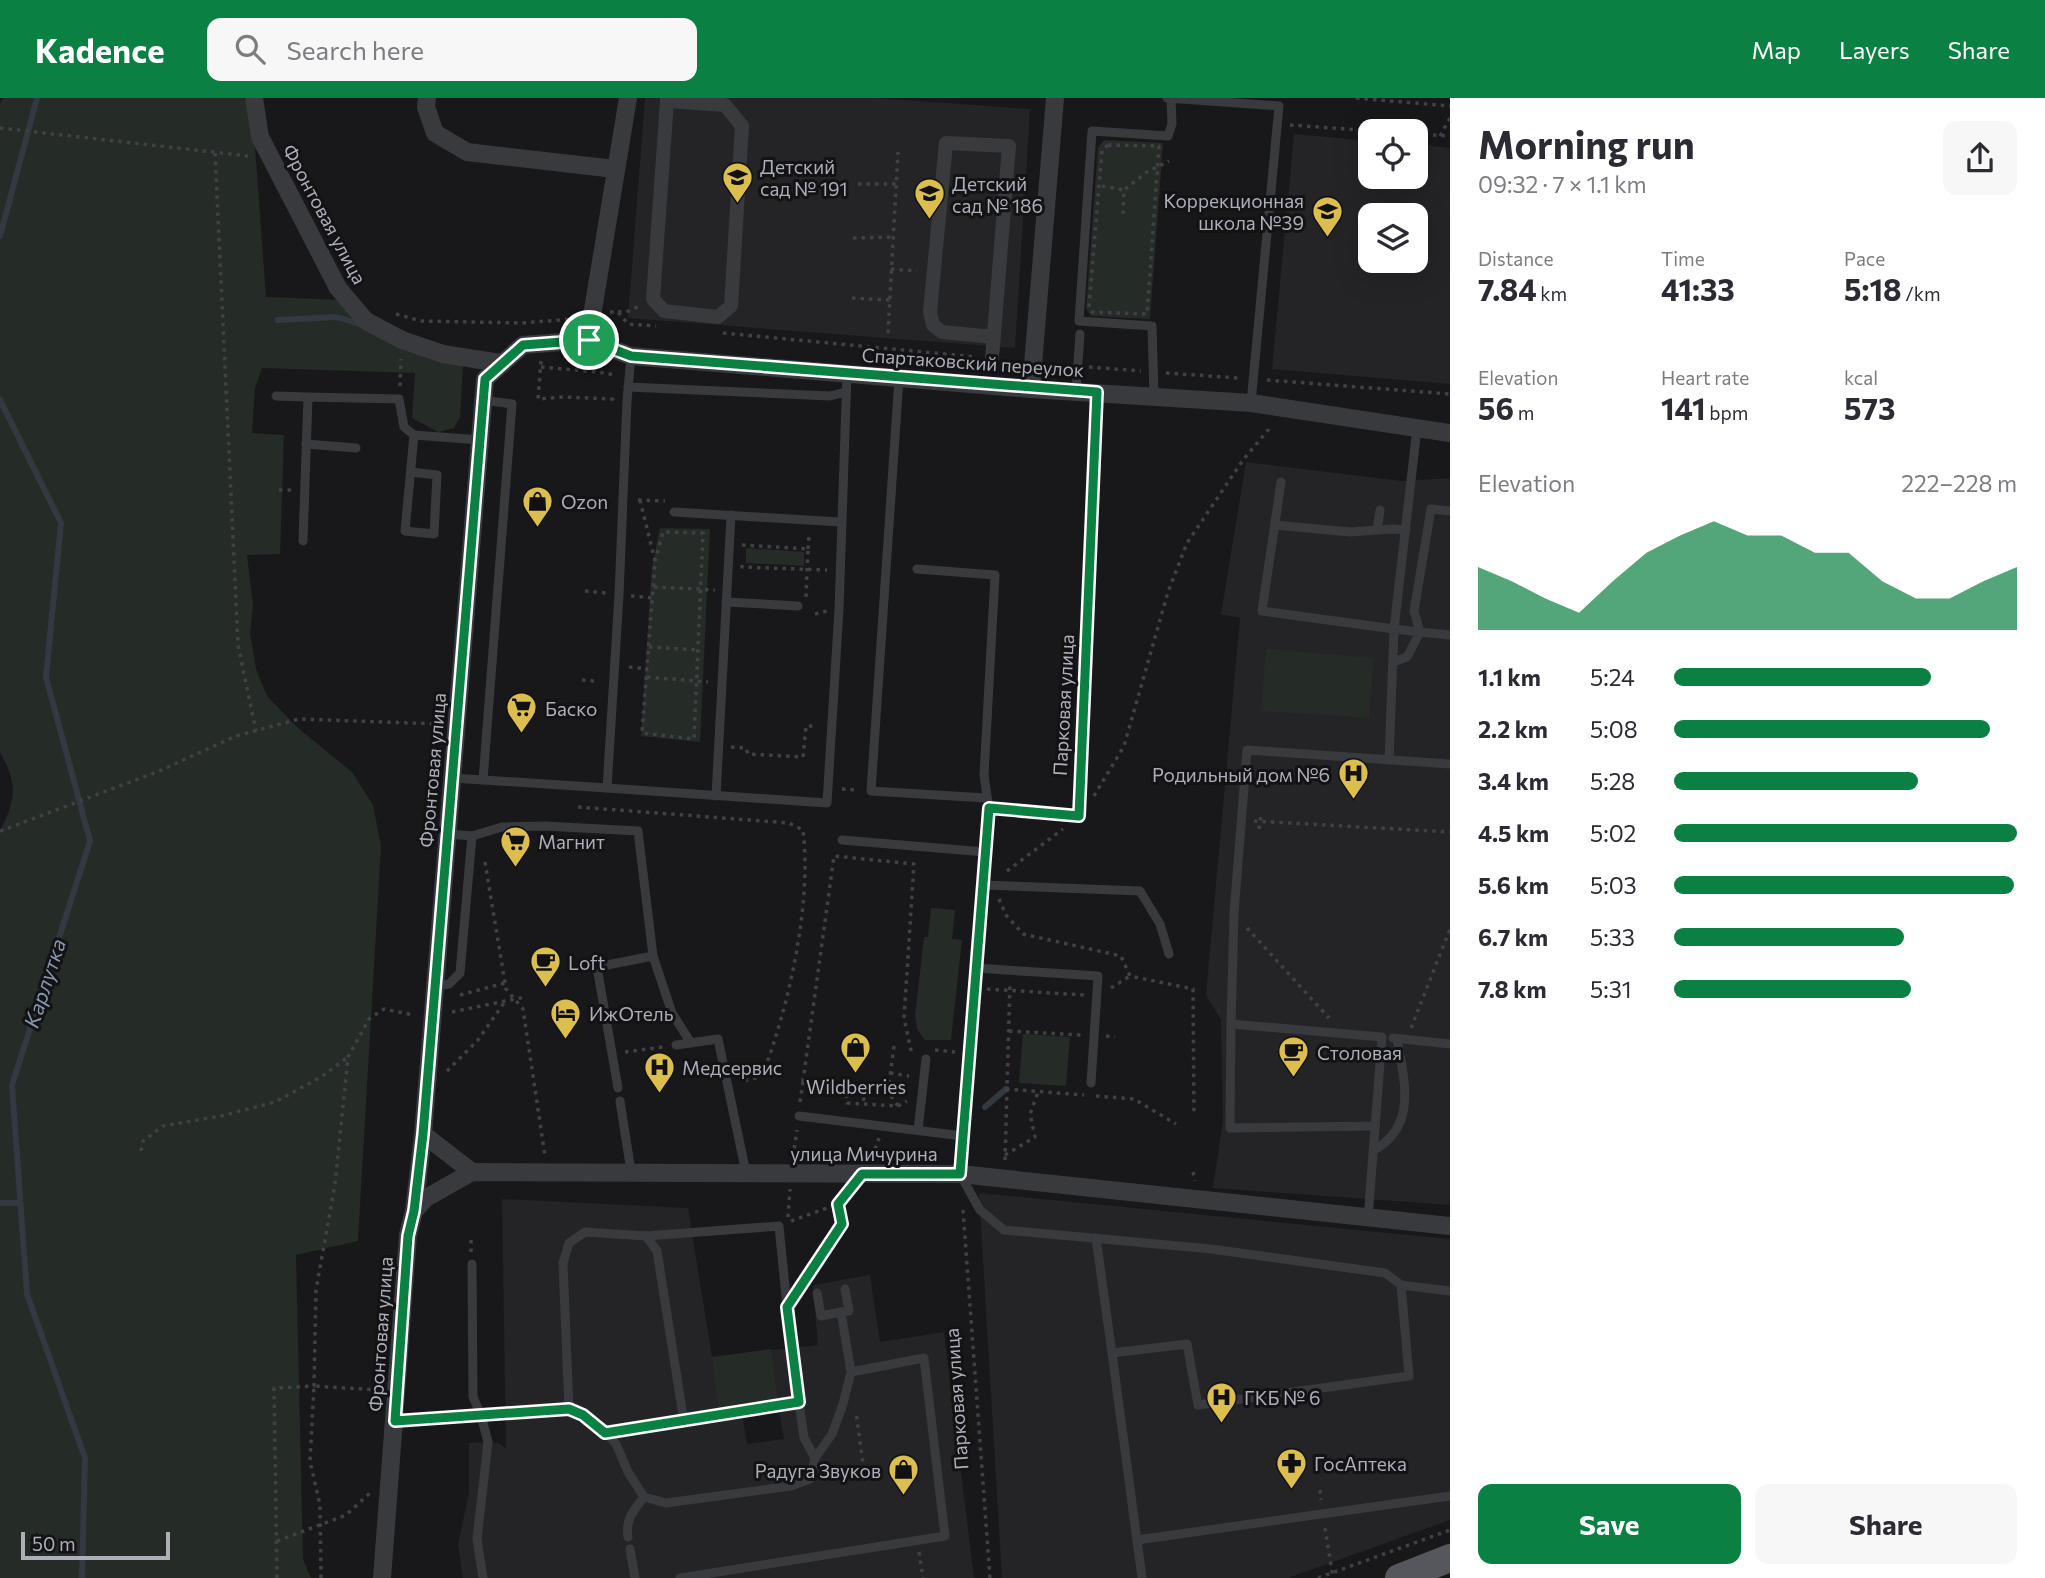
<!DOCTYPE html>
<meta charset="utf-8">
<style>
:root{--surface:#fff;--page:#f7f7f7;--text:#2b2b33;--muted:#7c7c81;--accent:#0b8043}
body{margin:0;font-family:Commissioner,sans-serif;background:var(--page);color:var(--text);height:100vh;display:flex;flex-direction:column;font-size:26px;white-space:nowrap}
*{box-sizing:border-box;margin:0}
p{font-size:23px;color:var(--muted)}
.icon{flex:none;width:38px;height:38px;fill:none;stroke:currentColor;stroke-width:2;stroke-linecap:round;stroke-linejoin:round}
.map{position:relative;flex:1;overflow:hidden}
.panel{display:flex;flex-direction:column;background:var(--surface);width:595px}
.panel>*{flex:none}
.tools{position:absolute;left:1358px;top:21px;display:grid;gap:14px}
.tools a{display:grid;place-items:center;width:70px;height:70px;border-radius:14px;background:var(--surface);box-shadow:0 7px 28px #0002;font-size:35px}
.scale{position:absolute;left:21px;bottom:18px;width:149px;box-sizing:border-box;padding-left:7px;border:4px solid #acaeb8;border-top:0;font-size:19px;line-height:24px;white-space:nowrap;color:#acaeb8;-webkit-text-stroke:5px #131315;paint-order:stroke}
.pin{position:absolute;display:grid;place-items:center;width:60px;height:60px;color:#fff;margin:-30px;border:4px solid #fff;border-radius:50%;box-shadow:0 2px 7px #0007}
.round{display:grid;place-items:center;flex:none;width:74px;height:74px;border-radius:14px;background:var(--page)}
.head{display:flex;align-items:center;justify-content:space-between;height:119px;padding:0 28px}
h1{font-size:38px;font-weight:700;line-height:52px}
.figures{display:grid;grid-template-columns:repeat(3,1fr);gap:10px;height:119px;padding:7px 28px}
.figures div{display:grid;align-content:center}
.figures b{font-size:30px;font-weight:700}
.figures small{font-size:19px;font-weight:400}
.figures p{font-size:19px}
.chart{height:196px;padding:14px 28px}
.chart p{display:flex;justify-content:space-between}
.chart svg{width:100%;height:126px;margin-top:7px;fill:var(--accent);opacity:.7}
.button{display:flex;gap:14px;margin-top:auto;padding:14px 28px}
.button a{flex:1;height:80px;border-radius:14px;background:var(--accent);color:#fff;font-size:28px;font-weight:700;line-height:80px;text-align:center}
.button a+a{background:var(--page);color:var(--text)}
ul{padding:0 28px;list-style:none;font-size:23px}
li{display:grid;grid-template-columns:112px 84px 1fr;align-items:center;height:52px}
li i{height:18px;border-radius:9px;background:var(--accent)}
header{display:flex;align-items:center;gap:42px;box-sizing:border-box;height:98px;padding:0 35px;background:var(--accent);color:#fff}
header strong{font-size:33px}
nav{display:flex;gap:38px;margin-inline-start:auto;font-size:24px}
.search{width:490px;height:63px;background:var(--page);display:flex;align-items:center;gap:18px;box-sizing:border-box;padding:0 24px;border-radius:14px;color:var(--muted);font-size:26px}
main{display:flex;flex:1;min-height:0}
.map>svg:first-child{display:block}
</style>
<header>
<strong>Kadence</strong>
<div class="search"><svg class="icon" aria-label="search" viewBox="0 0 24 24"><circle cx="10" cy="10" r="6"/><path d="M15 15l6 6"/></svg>Search here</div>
<nav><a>Map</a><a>Layers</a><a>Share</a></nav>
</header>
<main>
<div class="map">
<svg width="1450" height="1480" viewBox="0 0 1450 1480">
<rect width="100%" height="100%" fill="#18181a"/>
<g fill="#242427" fill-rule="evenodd">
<polygon points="645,0 877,0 1030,11 1015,250 628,220"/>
<path d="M1294,36L1370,43V79H1416V46L1450,50V286L1272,271ZM1370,117H1416V163H1370Z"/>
<polygon points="1246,364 1402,383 1450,380 1450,1107 1213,1090 1223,1022 1221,922 1206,897 1240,520 1221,516"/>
<polygon points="979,1095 1450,1141 1450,1422 1288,1480 1002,1480"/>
<path d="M502,1101L688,1110L712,1259L818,1247L813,1187L870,1177L880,1244L944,1234L974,1480H463L458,1447L469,1394V1345L488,1344L500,1346L506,1350ZM779,1311L784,1341L747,1346L742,1316Z"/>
</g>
<g fill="#252b26">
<path d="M3,0H244L253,21L266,199L345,202L463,265L460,319L454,330L438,334L412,320L415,275L262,270L255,290L252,335L284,337L280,456L247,457L253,507L250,535L256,571L267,598L298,630L352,674L373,707L381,748L358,1143L296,1157L303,1461L311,1480H0V733C16,702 18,686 0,654V6Z"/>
<polygon points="1104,42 1163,45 1150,221 1091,218 1086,211 1098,50"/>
<polygon points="660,430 710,431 700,644 641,638 652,469"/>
<polygon points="746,450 804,454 804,468 746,465"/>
<polygon points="1266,551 1374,560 1369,620 1261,613"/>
<polygon points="931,810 955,812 952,841 962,842 951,942 925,942 917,931 915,918 924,839 928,839"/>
<polygon points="1023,936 1070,939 1066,988 1019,985"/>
<polygon points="771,1251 778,1305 719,1313 712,1259"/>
</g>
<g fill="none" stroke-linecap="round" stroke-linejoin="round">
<g stroke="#333941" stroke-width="6">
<polyline points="0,138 37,0"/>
<polyline points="278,222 337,219 363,227"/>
<polyline points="0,302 61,425 46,579 90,743 12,987 27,1196 85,1360 82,1480"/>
<polyline points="985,1009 1006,991"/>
<polyline points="0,1105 20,1105"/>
</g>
<g stroke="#404045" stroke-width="3.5" stroke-dasharray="3.5 5" stroke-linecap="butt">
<polyline points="1356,0 1450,8"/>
<polyline points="1290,27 1375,33"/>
<polyline points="0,30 248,58"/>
<polyline points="1416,36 1450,38"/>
<polyline points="1440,38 1450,20"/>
<polygon points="1108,47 1159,48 1147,216 1092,214 1089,209 1102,52"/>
<polyline points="215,55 238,547 256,633"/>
<polyline points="858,86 896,86"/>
<polyline points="1102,88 1124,92"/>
<polyline points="1123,116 1124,92 1147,74 1169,63"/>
<polyline points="853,140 893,139"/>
<polyline points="891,171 917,173"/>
<polyline points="852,200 890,202"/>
<polyline points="610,214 618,214 628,226 656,228"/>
<polyline points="618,214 629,213 639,208"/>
<polyline points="396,216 421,223 522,225 572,221"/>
<polyline points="723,235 977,259"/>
<polyline points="888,235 898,54"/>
<polyline points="541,263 538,301 563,299 613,301 613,298"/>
<polyline points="541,269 607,275 613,277 613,280"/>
<polyline points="1089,269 1141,273"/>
<polyline points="1166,275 1238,280"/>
<polyline points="1267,282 1450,296"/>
<polyline points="400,288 401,261"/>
<polyline points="279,392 291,392"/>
<polyline points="638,402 665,403"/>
<polyline points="640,402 655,463 642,635 694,641 703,435 663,434 655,463"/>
<polyline points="742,447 808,451 806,499"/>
<polyline points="808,451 809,436"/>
<polyline points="742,467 742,469 827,472"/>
<polyline points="654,489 715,492"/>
<polyline points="585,493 606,495"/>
<polyline points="631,498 653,500"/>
<polyline points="815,516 827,513"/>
<polyline points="649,549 699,552"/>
<polyline points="629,569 648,571"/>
<polyline points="647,579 708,584"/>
<polyline points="582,582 594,583"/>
<polyline points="731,649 746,650 748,656 803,659 806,628 816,628"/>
<polyline points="842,691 859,692"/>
<polyline points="1094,698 1124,648 1168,494 1187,445 1243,362 1268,332 1269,326"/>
<path d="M578,709L789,725L803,732C812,805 789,909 762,978L740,984"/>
<polyline points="1254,723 1450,734"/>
<polyline points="1259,731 1261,717"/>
<polyline points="0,733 157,674 236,638 299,621 439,626"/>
<polyline points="485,764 506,891 523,911 545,1058"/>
<polyline points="1007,773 1063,731"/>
<polyline points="999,801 1006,817 1023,836 1121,858 1130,878 1193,891 1194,1017"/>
<polyline points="1247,830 1329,920"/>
<polyline points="1111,890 1130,878"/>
<polyline points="987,891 1084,897"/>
<polyline points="460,897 505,885"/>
<polyline points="452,914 525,899"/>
<polyline points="1411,930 1450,831"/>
<polyline points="1009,933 1081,937"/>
<polyline points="1106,938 1115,939"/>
<polyline points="894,948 889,987 886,991 879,993 803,983 834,758 914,766 904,920 912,957"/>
<polyline points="935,952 955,954"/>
<polyline points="625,954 663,949"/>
<polyline points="447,973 478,942 506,902"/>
<polyline points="890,975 909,978"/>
<polyline points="846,988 847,1005 898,1008 907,1003"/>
<polyline points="863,991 864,1006"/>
<polyline points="886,991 898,1008"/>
<polyline points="1006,991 1084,997"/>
<polyline points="1096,998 1134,1001 1176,1026"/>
<polyline points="800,1004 803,984"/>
<polyline points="141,1053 143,1043 163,1028 221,1018 275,1004 321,979 348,959"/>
<polyline points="1005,1057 1035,1039 1030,1016 1038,994"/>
<polyline points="793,1059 797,1032"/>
<polyline points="872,1059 879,1040"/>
<polyline points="1005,1062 1010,884"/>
<polyline points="1193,1074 1195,1083"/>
<polyline points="963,1112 990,1480"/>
<polyline points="788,1119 790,1091"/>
<polyline points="791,1123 838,1106 848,1094"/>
<polyline points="471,1142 471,1154"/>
<polyline points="800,1190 842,1127 838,1106"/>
<polyline points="696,1322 785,1307"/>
<polyline points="823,1379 864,1373 856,1314"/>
<polyline points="1320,1392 1321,1402"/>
<polyline points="1325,1430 1333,1480"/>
<polyline points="277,1443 346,1417 370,1395"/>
<polyline points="919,1454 923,1480"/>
<polyline points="277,1480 274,1290 314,1288 316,1192 335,1086 348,959 369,921 384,911 414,917"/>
<polyline points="321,1480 320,1407 310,1363 314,1288 378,1292"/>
<polyline points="1318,1480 1450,1432"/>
</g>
<g stroke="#393a3e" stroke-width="9">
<polyline points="1167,0 1279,8 1251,305"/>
<polyline points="899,280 871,693 986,700"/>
<polyline points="628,289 830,298 846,294"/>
<polyline points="1076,293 1080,236"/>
<polyline points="1097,294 1078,718 989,710 960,1076 980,1112 1004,1132 1211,1151 1385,1175 1401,1187"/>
<polyline points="276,298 308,299"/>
<polyline points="1154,298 1152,228 1079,223 1092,33 1168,38 1172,26 1171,1"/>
<polyline points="306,346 356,350"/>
<polyline points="411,374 437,377 434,436 405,433 414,337"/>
<polyline points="1281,384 1262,513 1394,531 1417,330"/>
<polyline points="1450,413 1431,411 1414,513 1420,534 1450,537"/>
<polyline points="674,414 840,424"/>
<polyline points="1275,427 1350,434 1377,432 1380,412"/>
<polyline points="1377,432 1393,431 1406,432"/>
<polyline points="303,443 308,299 399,301 404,329 414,337 480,342"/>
<polyline points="917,471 995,477 984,677 988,705"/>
<polyline points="726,504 798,508"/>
<polyline points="1389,662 1394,531 1420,534 1407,559 1393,564"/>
<polyline points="453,680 607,690 619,497 627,303 631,258"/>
<polyline points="483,682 512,306 483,302"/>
<polyline points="607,690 827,705 839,511 847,276"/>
<polyline points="716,698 731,417"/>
<polyline points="448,736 472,738"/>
<polyline points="842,742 985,754"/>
<polyline points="983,787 1140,793 1160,826 1169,856"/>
<polyline points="653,858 672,915 691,945"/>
<polyline points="975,870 1098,878 1091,985"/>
<polyline points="435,888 449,886 460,875 472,738 502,729 545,728 638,733 653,858 597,869 618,990"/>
<polyline points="1231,926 1230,1030 1375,1028"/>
<polyline points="1393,940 1450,946"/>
<polyline points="676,947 718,941 746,1075"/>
<polyline points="620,1003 631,1073"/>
<polyline points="799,1018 963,1038"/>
<polyline points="918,1032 926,961"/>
<path d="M1374,1052C1418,1028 1404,981 1397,941"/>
<polyline points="1368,1120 1382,939 1231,926 1234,815 1247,652 1450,666"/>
<polyline points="646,1138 779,1128 791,1249 804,1340 815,1360"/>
<polyline points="1096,1140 1112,1255"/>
<polyline points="472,1166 473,1299 481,1317 488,1344 477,1441 483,1480"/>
<polyline points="841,1214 849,1213 845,1191"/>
<polyline points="569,1311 563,1165 569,1145 585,1134 646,1138 657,1153 684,1324 605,1335"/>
<polyline points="395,1323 569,1311 601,1329 616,1346 628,1374 644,1399 666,1405 791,1388 810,1381 815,1360 832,1336 843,1306 851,1274 841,1214 821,1218 817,1195"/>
<path d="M628,1439C625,1422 633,1413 644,1399"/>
<polyline points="1137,1442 1450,1398"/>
<polyline points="630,1451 635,1480"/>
<polyline points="680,1480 945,1438 924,1260 851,1274"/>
<polyline points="1142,1480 1112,1255 1187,1246 1198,1307 1409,1278 1401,1187 1450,1193"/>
</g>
<g stroke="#393a3e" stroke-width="14">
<polyline points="667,3 725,7 742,28 731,208 718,219 664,213 653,201 667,3 667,0"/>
<polyline points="992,260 993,248 1009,48 946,45 930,214 933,227 942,234 994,239"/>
</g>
<g stroke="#393a3e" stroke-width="18">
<polyline points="254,0 260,39 338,190 366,223 402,242 443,256 500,265"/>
<polyline points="427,0 426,9 435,35 467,54 615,71"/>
<polyline points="588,242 628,0"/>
<polyline points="1031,291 1055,0"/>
<polyline points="423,1036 472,1074"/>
<polyline points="414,1113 426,1100 472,1074 960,1076 1450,1128"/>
<polyline points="382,1480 408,1137 414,1113 423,1036 485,281 523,247 588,242 631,258 1031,291 1251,305 1450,335"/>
</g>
<polyline stroke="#56565d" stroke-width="28" points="1399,1480 1450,1460"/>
</g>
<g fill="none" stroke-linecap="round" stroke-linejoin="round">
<defs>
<polygon id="route" points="589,242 631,258 1097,294 1079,718 989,710 960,1076 862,1076 838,1106 842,1126 787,1209 799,1304 605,1335 583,1317 569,1311 395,1323 408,1138 414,1113 423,1036 485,281 523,247"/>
</defs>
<use href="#route" stroke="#fff" stroke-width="14"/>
<use href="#route" stroke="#0b8043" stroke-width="9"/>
</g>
<defs>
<symbol id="school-pin" viewBox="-11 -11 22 30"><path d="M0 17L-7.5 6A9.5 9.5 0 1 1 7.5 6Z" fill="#dcbe4e" stroke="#131315"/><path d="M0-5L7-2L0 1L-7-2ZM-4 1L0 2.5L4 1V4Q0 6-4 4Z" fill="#111"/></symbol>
<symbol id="shop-pin" viewBox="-11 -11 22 30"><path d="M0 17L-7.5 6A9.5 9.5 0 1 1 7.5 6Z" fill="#dcbe4e" stroke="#131315"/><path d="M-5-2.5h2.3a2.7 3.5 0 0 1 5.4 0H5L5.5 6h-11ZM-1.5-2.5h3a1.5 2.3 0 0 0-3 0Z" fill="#111"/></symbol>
<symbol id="supermarket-pin" viewBox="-11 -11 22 30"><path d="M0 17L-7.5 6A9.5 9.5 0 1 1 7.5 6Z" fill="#dcbe4e" stroke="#131315"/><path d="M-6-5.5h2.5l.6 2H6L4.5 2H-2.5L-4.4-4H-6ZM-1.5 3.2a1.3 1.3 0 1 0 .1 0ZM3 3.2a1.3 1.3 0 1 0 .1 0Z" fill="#111"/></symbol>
<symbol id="hospital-pin" viewBox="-11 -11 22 30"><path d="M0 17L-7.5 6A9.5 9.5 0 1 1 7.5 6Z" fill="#dcbe4e" stroke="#131315"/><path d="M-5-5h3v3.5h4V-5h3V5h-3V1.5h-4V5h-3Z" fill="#111"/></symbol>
<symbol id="cafe-pin" viewBox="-11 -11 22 30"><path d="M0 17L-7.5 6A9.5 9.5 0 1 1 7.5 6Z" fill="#dcbe4e" stroke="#131315"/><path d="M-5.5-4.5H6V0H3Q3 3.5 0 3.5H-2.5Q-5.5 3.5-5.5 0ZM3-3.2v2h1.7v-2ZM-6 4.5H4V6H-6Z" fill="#111"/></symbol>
<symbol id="hotel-pin" viewBox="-11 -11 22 30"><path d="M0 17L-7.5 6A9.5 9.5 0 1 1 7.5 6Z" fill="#dcbe4e" stroke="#131315"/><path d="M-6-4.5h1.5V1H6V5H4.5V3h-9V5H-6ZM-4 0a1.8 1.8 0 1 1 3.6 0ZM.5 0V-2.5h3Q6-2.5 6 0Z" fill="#111"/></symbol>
<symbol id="pharmacy-pin" viewBox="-11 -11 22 30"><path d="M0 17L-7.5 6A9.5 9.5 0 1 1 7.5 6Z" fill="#dcbe4e" stroke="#131315"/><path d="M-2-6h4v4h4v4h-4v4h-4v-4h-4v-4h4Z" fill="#111"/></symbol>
</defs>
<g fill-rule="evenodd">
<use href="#school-pin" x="720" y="62" width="35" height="47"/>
<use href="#school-pin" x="912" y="78" width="35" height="47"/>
<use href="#school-pin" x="1310" y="96" width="35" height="47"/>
<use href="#shop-pin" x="520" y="386" width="35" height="47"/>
<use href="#supermarket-pin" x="504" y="592" width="35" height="47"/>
<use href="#hospital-pin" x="1336" y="658" width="35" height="47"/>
<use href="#supermarket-pin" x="498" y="726" width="35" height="47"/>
<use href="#cafe-pin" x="528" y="846" width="35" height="47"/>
<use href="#hotel-pin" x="548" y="898" width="35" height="47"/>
<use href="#shop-pin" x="838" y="932" width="35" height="47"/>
<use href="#cafe-pin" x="1276" y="936" width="35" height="47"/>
<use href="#hospital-pin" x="642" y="952" width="35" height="47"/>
<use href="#hospital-pin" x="1204" y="1282" width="35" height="47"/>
<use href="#pharmacy-pin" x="1274" y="1348" width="35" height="47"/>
<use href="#shop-pin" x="886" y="1354" width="35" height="47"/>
</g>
<g text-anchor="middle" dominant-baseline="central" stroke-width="6" stroke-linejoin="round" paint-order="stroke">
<g font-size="19" fill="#acaeb8" stroke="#131315" text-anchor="start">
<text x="760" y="68">Детский<tspan x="760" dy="22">сад № 191</tspan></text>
<text x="952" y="85">Детский<tspan x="952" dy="22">сад № 186</tspan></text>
<text x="1304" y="102" text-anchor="end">Коррекционная<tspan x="1304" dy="22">школа №39</tspan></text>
<text x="561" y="403">Ozon</text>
<text x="545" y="610">Баско</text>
<text x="1330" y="676" text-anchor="end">Родильный дом №6</text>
<text x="538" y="743">Магнит</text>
<text x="568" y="864">Loft</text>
<text x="589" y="915">ИжОтель</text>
<text x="1317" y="954">Столовая</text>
<text x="682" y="969">Медсервис</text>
<text x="856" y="988" text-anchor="middle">Wildberries</text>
<text x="1244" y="1299">ГКБ № 6</text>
<text x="1314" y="1365">ГосАптека</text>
<text x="881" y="1372" text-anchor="end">Радуга Звуков</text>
</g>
<g font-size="19" fill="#acaeb8" stroke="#131315">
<text transform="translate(325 116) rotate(62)">Фронтовая улица</text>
<text transform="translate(973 264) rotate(4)">Спартаковский переулок</text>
<text transform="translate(1063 607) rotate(-87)">Парковая улица</text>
<text transform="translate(432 672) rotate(-85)">Фронтовая улица</text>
<text x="864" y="1055">улица Мичурина</text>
<text transform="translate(380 1236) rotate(-86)">Фронтовая улица</text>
<text transform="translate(956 1301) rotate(-94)">Парковая улица</text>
</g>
<g font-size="21" font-style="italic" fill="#8797ae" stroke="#131315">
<text transform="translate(44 885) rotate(-72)">Карлутка</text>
</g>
</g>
</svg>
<div class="tools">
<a><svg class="icon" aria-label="locate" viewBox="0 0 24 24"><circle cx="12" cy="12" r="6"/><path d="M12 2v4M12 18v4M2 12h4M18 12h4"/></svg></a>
<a><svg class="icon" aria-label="layers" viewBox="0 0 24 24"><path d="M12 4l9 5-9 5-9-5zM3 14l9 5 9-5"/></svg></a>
</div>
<div class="scale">50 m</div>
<div class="pin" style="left:589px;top:242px;background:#1e9e55"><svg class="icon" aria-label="arrive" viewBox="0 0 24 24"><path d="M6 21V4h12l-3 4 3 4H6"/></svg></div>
</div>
<section class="panel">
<div class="head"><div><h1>Morning run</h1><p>09:32 · 7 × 1.1 km</p></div><a class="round"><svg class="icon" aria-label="share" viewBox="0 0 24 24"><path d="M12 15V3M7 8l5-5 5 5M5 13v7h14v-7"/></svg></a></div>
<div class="figures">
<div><p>Distance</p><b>7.84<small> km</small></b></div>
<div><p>Time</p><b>41:33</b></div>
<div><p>Pace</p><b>5:18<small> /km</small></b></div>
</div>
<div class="figures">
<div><p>Elevation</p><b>56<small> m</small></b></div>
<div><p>Heart rate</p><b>141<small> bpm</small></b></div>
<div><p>kcal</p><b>573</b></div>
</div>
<div class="chart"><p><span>Elevation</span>222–228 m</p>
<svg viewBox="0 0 160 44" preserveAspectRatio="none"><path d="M0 44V22L10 27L20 33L30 38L40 27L50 17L60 11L70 6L80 11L90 11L100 17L110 17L120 27L130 33L140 33L150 27L160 22V44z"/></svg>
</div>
<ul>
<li><b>1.1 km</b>5:24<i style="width:75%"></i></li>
<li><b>2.2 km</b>5:08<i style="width:92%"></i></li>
<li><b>3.4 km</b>5:28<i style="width:71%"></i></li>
<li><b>4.5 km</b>5:02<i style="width:100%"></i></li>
<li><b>5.6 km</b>5:03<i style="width:99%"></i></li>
<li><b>6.7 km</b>5:33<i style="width:67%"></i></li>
<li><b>7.8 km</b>5:31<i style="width:69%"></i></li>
</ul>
<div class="button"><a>Save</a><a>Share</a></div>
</section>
</main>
